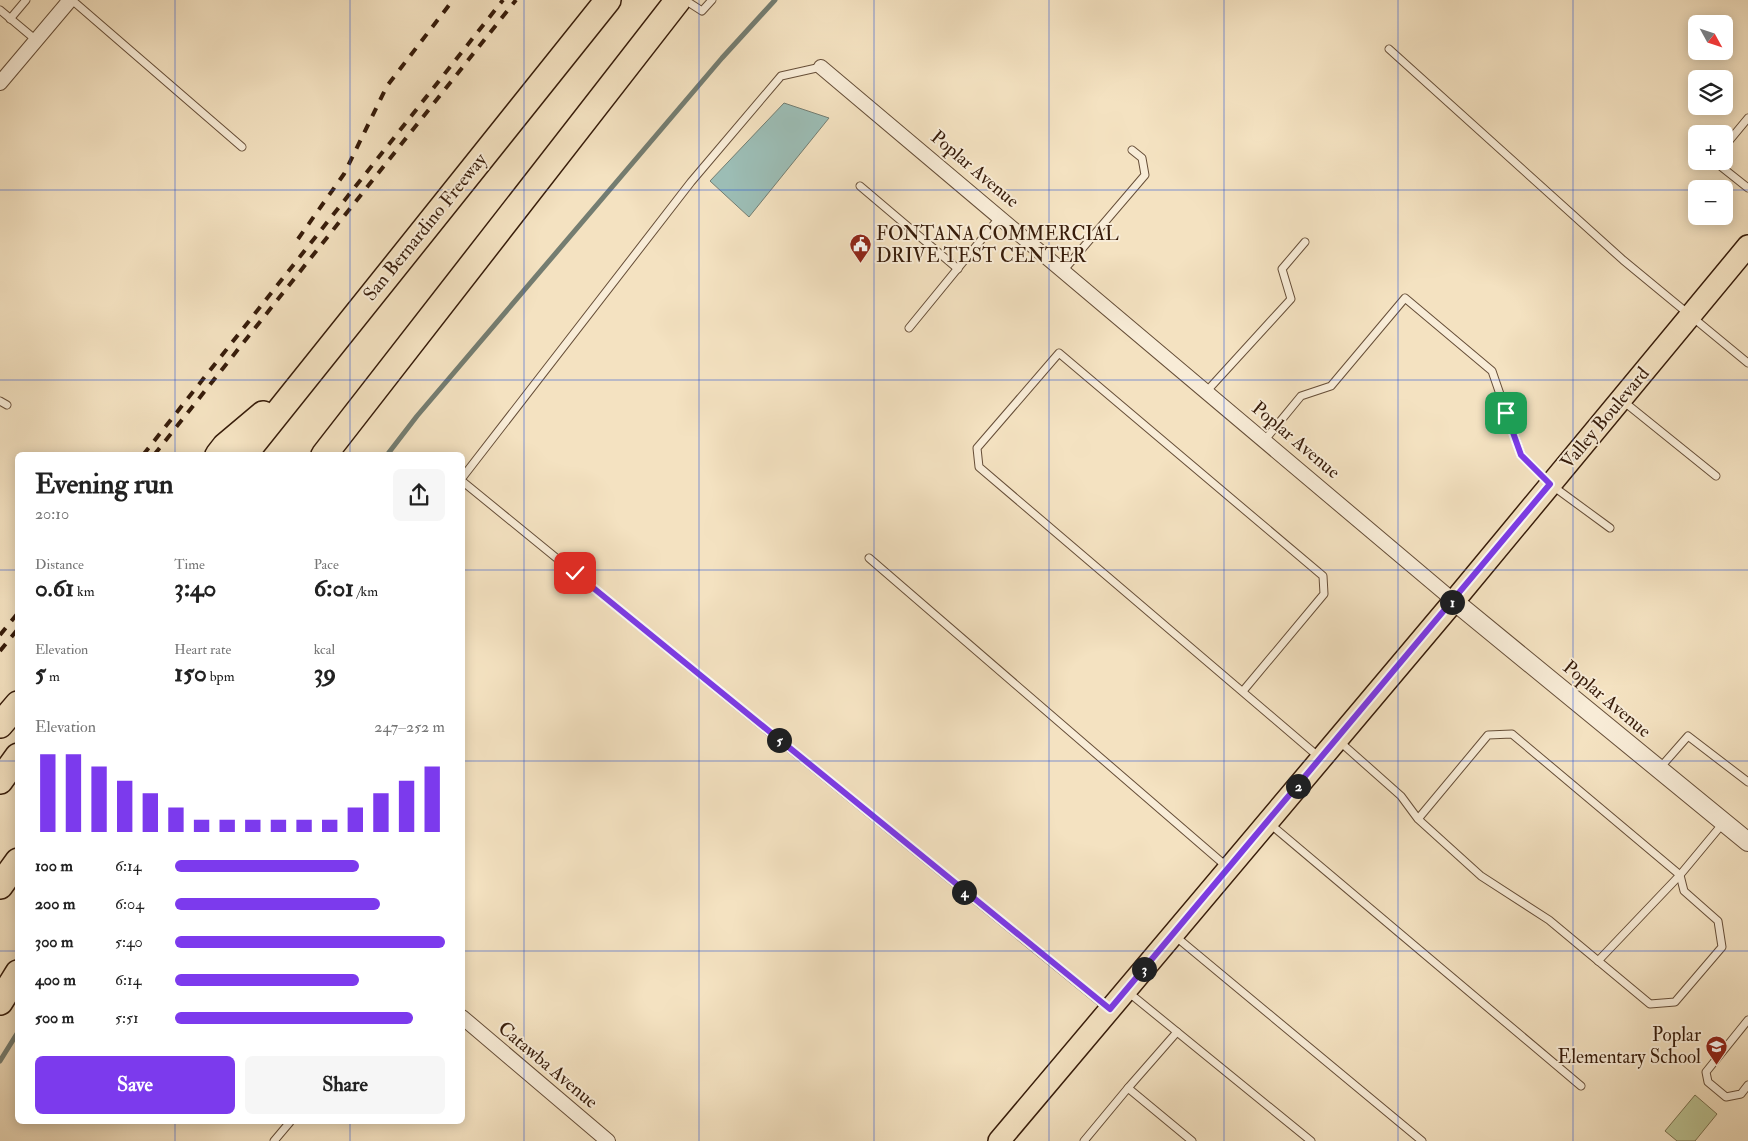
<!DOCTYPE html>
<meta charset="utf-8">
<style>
:root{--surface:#fff;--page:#f6f6f6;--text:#222;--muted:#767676;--accent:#7c3aed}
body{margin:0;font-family:"IM FELL Double Pica",serif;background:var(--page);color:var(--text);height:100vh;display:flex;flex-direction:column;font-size:19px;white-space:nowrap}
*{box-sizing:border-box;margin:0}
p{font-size:16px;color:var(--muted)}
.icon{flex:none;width:28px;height:28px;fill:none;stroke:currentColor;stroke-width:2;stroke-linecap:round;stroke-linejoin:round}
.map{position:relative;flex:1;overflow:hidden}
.sheet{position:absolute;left:15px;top:452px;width:450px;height:672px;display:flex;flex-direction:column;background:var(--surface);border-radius:8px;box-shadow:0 2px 12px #0003}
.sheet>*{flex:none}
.needle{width:32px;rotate:130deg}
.fabs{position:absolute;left:1688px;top:15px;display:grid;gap:10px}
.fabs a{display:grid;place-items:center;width:45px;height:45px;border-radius:8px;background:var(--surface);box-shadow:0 2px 12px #0003;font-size:25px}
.pin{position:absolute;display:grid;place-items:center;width:42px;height:42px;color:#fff;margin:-21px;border-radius:10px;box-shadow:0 2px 8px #0006}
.km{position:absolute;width:25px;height:25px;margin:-12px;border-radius:50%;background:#222;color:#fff;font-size:14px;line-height:25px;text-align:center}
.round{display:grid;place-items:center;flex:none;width:52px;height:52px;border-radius:8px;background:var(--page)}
.summary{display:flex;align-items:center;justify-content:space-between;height:85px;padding:0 20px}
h1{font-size:28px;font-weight:700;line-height:38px}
.metrics{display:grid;grid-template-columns:repeat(3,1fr);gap:8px;height:85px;padding:5px 20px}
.metrics div{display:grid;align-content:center}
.metrics b{font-size:25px;font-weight:700}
.metrics small{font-size:14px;font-weight:400}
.metrics p{font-size:14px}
.chart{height:140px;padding:10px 20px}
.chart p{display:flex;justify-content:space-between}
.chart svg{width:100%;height:90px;margin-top:5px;stroke:var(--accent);stroke-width:6}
.action{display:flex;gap:10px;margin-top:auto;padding:10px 20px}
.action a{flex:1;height:58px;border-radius:8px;background:var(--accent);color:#fff;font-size:20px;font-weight:700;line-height:58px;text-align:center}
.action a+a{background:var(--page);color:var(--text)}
ul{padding:0 20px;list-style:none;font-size:16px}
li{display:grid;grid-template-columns:80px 60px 1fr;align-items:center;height:38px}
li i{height:12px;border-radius:6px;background:var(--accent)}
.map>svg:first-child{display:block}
</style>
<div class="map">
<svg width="1748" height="1141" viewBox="0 0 1748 1141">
<rect width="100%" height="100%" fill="#f4e2c1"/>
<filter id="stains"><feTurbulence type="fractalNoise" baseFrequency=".004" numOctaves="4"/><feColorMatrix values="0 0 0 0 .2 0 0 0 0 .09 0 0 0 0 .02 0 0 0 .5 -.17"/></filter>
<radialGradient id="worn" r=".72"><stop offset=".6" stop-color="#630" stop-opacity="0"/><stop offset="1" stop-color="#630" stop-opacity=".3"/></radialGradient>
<polygon fill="#bbc393" stroke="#79704e" points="1695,1095 1717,1114 1695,1141 1677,1141 1665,1131"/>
<polygon fill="#9cbdb5" stroke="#747d71" points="784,103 829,118 749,217 710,181"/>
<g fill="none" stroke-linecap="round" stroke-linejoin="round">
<g stroke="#747d71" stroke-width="5">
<polyline points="387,455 417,416 722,58 775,0"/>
<polyline points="0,1061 18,1032"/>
</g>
<defs>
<g id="service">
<polyline points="72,0 242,147"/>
<polyline points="685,0 702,11 712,0"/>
<polyline points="0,10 36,40"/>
<polyline points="10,19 26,0"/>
<polyline points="1389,49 1623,260 1748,363"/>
<polyline points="1724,147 1748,118"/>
<polyline points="1714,161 1748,188"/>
<polyline points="860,186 958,269"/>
<polyline points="1063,271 1145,175 1142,158 1132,150"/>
<polyline points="909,328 999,218"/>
<polyline points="1206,392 1291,299 1282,269 1305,242"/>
<polyline points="0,401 7,405"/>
<polyline points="1623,401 1716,476"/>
<polyline points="1264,441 1301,396 1331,386 1405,298 1492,371 1521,455 1550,484 1610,528"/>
<polyline points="462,478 691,182 781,76 821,67"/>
<polyline points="462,481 1109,1009"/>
<polyline points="869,558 1226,866"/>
<polyline points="1243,691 1324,594 1323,576 1059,353 977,448 979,467 1319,757"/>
<polyline points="1339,741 1401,796 1418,819 1481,876 1549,920 1650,1004 1675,1002 1722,947 1718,921 1684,891 1680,875 1512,734 1488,735 1418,819"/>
<polyline points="1659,769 1688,736 1748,782"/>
<polyline points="1270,824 1581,1086"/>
<polyline points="1175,936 1422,1141"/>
<polyline points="1598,961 1680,875 1724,822"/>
<polyline points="1128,992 1311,1141"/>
<polyline points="1748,1020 1706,1072 1708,1082 1726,1097 1741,1094 1748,1085"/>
<polyline points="1128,1088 1177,1032"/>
<polyline points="274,1141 290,1122"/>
<polyline points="1084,1141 1128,1088 1192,1141"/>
</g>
<g id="minor">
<polyline points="821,67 1454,601"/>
<polyline points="0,83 70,0"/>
<polyline points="462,1017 608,1141"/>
</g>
<polyline id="tertiary" points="1454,601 1748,842"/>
<polyline id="primary" points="999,1141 1454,601 1748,246"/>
<g id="motorway">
<polyline points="218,455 225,446 263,414"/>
<polyline points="244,455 608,0"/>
<polyline points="324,455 678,0"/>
<polyline points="0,725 18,704"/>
<polyline points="0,781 18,756"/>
<polyline points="0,886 18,861"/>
<polyline points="0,1002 18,973"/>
</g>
</defs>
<use href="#service" stroke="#664e38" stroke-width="9"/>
<use href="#minor" stroke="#664e38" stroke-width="16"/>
<use href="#tertiary" stroke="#664e38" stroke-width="20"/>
<use href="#primary" stroke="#371c0a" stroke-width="24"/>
<use href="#motorway" stroke="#371c0a" stroke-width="28"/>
<use href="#service" stroke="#f8ecd7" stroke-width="7"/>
<use href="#minor" stroke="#f8ecd7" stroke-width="14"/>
<use href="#tertiary" stroke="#f8ecd7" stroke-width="18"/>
<use href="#primary" stroke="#f4e2c1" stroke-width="21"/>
<use href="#motorway" stroke="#f4e2c1" stroke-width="25"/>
<g stroke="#371c0a" stroke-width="4" stroke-dasharray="9 9" stroke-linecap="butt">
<polyline points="298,239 344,174 387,86 453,0"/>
<polyline points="143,455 503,0"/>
<polyline points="154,455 516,0"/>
<polyline points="0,635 18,613"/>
<polyline points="0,651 18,629"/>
</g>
</g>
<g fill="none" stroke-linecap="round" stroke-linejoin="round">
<defs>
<polyline id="route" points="575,573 1110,1009 1550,484 1521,455 1506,413"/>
</defs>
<use href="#route" stroke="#fff" stroke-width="10"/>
<use href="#route" stroke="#7c3aed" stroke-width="6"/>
</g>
<path fill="none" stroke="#1d4ed8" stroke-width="1" stroke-opacity="0.55" d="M175,0V455M350,0V455M524,0V1141M699,0V1141M874,0V1141M1049,0V1141M1224,0V1141M1398,0V1141M1573,0V1141M0,190H1696M1724,190H1748M0,380H1748M0,570H18M462,570H1748M0,761H18M462,761H1748M0,951H18M462,951H1748M175,1122V1141M350,1122V1141"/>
<defs>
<symbol id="civic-pin" viewBox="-11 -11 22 30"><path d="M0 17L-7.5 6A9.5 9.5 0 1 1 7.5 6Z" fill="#8f2418" stroke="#f8ecd7"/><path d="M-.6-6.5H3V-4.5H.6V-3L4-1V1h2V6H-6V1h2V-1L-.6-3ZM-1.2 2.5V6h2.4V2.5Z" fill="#fff"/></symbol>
<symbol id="school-pin" viewBox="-11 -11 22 30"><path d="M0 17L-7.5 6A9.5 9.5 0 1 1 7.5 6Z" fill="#8f2418" stroke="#f8ecd7"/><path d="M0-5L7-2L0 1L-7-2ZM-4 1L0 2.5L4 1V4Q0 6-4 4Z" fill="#fff"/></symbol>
</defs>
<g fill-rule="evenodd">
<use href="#civic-pin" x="848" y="232" width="25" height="34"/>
<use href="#school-pin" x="1704" y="1034" width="25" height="34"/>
</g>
<g text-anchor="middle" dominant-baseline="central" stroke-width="4" stroke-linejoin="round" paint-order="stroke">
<g font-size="19" fill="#371c0a" stroke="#f8ecd7">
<text transform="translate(975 169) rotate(40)">Poplar Avenue</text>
<text transform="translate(425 227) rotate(-51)">San Bernardino Freeway</text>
<text transform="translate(1605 418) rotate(-50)">Valley Boulevard</text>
<text transform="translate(1296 440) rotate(40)">Poplar Avenue</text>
<text transform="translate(1607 699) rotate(40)">Poplar Avenue</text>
<text transform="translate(548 1065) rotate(40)">Catawba Avenue</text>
</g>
<g font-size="19" fill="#371c0a" stroke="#f8ecd7" text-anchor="start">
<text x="876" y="234">FONTANA COMMERCIAL<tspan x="876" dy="22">DRIVE TEST CENTER</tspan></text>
<text x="1701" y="1035" text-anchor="end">Poplar<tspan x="1701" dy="22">Elementary School</tspan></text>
</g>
</g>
<rect width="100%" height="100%" filter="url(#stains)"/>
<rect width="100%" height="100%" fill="url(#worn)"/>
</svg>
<div class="fabs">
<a><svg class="needle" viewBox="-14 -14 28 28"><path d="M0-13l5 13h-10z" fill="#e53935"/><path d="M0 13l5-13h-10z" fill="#767676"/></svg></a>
<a><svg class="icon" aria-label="layers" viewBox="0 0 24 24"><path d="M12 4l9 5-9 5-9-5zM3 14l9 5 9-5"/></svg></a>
<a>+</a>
<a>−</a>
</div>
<div class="pin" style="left:1506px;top:413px;background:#1e9e55"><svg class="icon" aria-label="arrive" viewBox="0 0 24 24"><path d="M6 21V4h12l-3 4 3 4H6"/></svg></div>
<div class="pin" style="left:575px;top:573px;background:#d93025"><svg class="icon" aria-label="check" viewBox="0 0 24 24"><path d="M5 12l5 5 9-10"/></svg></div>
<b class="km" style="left:1452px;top:602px">1</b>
<b class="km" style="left:1298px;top:786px">2</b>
<b class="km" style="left:1144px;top:969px">3</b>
<b class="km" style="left:964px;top:892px">4</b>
<b class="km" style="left:779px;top:740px">5</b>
<section class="sheet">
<div class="summary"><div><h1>Evening run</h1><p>20:10</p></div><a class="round"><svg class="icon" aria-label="share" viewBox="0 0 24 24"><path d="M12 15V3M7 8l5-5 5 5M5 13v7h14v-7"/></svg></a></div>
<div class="metrics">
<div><p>Distance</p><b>0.61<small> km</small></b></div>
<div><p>Time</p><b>3:40</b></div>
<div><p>Pace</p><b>6:01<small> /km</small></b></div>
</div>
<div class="metrics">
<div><p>Elevation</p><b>5<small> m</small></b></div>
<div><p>Heart rate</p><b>150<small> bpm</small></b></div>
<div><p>kcal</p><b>39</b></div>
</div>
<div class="chart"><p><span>Elevation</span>247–252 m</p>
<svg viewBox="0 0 160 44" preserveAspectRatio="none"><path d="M5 44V6M15 44V6M25 44V12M35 44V19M45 44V25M55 44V32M65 44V38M75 44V38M85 44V38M95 44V38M105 44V38M115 44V38M125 44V32M135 44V25M145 44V19M155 44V12"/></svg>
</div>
<ul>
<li><b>100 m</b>6:14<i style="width:68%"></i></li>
<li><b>200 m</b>6:04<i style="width:76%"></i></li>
<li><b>300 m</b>5:40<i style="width:100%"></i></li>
<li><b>400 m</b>6:14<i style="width:68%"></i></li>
<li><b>500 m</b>5:51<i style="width:88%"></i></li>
</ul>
<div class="action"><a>Save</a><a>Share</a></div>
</section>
</div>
